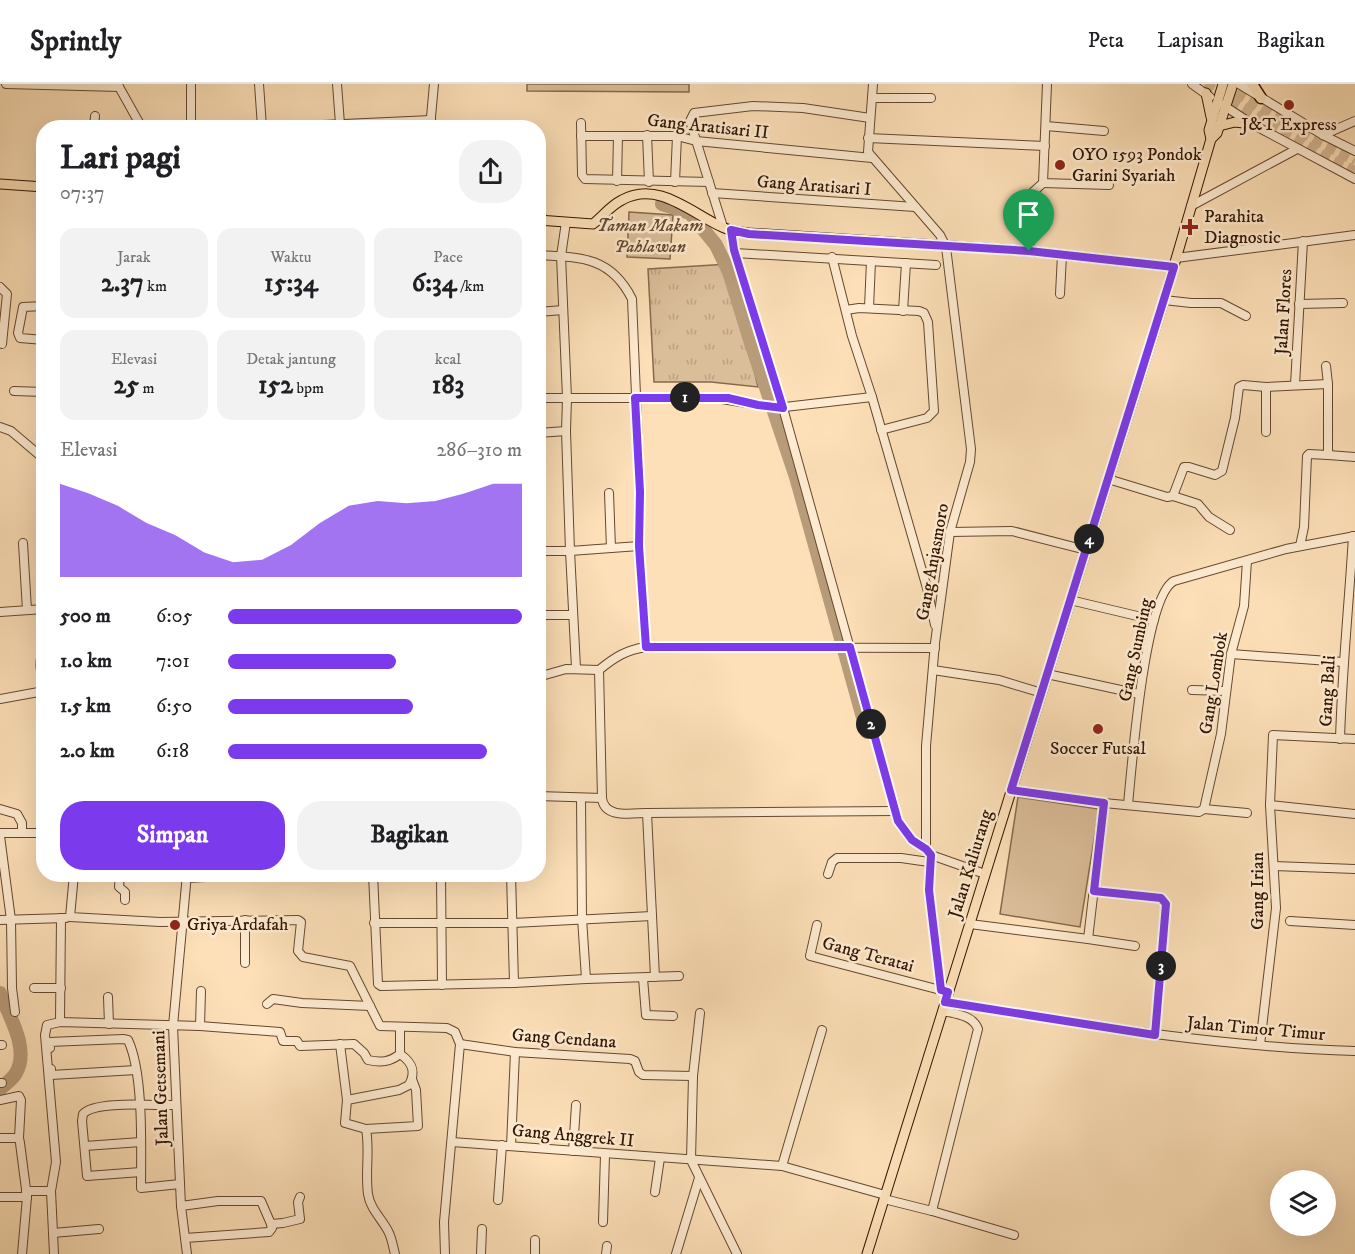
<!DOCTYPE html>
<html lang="id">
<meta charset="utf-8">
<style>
:root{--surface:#fff;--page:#f2f2f2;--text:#202124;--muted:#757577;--line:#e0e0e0;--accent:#7c3aed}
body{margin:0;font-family:"IM FELL DW Pica",serif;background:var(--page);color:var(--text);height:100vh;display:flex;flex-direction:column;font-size:22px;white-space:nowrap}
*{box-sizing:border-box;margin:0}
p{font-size:20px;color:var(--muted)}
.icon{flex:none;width:33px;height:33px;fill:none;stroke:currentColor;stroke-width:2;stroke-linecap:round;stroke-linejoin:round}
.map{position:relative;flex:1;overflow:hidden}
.side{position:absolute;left:36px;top:36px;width:510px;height:762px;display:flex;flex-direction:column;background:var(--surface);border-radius:24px;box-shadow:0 6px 24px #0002}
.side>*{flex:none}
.fabs{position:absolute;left:1270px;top:1086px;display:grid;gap:12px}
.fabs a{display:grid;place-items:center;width:66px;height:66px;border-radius:50%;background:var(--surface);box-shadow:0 6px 24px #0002;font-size:30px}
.pin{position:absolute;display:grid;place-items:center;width:51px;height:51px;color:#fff;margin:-62px -26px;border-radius:50% 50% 50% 0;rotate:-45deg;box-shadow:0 0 6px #0007}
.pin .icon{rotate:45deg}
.km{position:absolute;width:30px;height:30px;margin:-15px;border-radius:50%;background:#222;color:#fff;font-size:16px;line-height:30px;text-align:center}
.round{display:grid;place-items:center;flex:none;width:63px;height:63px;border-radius:24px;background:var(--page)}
.head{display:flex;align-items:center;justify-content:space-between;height:102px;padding:0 24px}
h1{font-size:33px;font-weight:700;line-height:45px}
.metrics{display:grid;grid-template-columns:repeat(3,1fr);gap:9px;height:102px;padding:6px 24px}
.metrics div{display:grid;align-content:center;border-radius:15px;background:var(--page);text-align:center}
.metrics b{font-size:26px;font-weight:700}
.metrics small{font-size:16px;font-weight:400}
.metrics p{font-size:16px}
.chart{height:168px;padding:12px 24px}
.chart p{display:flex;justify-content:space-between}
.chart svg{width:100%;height:108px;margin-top:6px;fill:var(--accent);opacity:.7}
.action{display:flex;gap:12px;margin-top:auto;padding:12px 24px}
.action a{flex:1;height:69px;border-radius:24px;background:var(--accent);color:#fff;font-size:24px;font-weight:700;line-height:69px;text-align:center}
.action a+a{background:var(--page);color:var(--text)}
ul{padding:0 24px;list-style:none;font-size:20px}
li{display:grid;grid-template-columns:96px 72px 1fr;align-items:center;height:45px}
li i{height:15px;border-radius:8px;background:var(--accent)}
header{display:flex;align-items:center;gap:36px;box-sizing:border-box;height:84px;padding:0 30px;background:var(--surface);border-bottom:2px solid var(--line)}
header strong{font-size:28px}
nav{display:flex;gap:33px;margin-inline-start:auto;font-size:21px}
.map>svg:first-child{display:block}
</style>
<header>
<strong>Sprintly</strong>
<nav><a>Peta</a><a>Lapisan</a><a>Bagikan</a></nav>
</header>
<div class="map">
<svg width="1355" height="1170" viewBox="0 0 1355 1170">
<defs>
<pattern id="grass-tufts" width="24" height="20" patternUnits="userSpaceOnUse" patternTransform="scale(1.5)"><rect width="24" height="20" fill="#dabd99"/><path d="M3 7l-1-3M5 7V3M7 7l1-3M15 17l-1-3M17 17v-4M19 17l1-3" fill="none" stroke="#bca282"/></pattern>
</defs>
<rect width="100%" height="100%" fill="#fde0b8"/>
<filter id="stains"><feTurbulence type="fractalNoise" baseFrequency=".00333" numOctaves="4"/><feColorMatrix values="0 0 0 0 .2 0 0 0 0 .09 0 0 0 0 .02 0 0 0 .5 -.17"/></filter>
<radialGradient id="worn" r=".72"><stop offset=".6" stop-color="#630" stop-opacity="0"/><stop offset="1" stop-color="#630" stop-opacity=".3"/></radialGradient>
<polygon fill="url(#grass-tufts)" stroke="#86694c" stroke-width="1.5" points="729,180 758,303 711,298 654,298 648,185"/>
<g fill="#dabd99" stroke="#86694c" stroke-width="1.5">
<polygon points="527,0 689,0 689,8 527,7"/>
<polygon points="629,128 673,131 670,175 627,173"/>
<polygon points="1018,713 1099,725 1080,843 1000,830"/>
</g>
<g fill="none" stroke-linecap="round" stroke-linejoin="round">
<g stroke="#b89b79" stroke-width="14">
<polyline points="662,120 690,129 716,161 729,188 750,256 796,393 867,648"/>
<path d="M0,909C9,932 30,965 16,989C13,995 5,1000 0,1005"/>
</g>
<g stroke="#d4b793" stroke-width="10" stroke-dasharray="10 5" stroke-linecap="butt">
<polyline points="1205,0 1326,73 1355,87"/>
<polyline points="1223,1 1313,55 1355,77"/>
</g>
<defs>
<g id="minor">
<polyline points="6,0 119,3"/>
<polyline points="259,0 262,43"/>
<polyline points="337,0 340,40"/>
<polyline points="873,0 868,68 940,151 946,163 971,365 970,378 950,448 935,559 926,662 926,765"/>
<polyline points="1047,0 1043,99 1109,101"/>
<polyline points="1192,0 1210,13"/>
<polyline points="1239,0 1323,51 1355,67"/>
<polyline points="118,1 142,44"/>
<polyline points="872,14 931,14"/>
<polyline points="1223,21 1252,40 1355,95"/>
<polyline points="581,39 582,91 585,95 709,98"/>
<polyline points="430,42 463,44"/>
<polyline points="1046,42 1104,47"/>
<polyline points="94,44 95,32"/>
<polyline points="191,44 191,0"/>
<polyline points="258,44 431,36"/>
<polyline points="430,44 434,0"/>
<polyline points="647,51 649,98"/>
<polyline points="1323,51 1355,37"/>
<polyline points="581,52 677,52 696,57 872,74"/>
<polyline points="868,54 1045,62"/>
<polyline points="617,97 618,52"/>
<polyline points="675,98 677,52"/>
<polyline points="712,109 915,123"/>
<polyline points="1191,122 1297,65"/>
<polyline points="566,138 561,172 567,314 566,347 570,467 576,584"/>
<polyline points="723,143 690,37 694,29 753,22 803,24 870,34"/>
<polyline points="731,146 733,162 783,324 898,737 911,756 926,765 931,771 985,790"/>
<polyline points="1029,167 1033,108 1043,99"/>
<polyline points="735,169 936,181"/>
<path d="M538,171C581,173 611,173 632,215L640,408L639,462L646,563"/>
<polyline points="832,173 852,252 872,313 927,504 935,541"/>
<polyline points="1176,174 1355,151"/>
<polyline points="0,203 7,210 2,260"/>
<polyline points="1060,210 1062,171"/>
<polyline points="1164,216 1191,219 1221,219 1246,232"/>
<polyline points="1299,220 1343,219"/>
<polyline points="44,222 23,223 18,249 20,254 44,256"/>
<polyline points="869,224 871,177"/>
<polyline points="846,226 859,224 919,227 924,229 928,238 934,327 927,334 881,346"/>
<polyline points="903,227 906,179"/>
<polyline points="538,228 563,226"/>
<polyline points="1326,282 1328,300"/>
<polyline points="1295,301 1303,157"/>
<polyline points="1266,303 1266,348"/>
<polyline points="14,307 44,308"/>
<polyline points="538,314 716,314 776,324 872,313"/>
<polyline points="0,343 11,347 44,375"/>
<polyline points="538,349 566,347"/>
<polyline points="1328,371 1355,373"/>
<polyline points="1108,395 1167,413 1173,412 1184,383 1189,383 1215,391 1222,387 1235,334 1239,303 1243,301 1266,303 1328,300 1328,371 1309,370 1307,372 1304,443 1300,462"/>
<polyline points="609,409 611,464"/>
<polyline points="1173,412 1198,420 1209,433 1230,446"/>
<polyline points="950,448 1012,447 1086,466"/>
<polyline points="23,459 27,526"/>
<polyline points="538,467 570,467 639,462"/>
<polyline points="1070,516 1154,536"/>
<polyline points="0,528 44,525"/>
<polyline points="538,531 573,531"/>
<path d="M44,567C37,576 42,592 44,602"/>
<polyline points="1231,570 1343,578"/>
<polyline points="933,586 999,596 1042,609"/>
<polyline points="1047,590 1139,610"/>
<polyline points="538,593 566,585 599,586"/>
<polyline points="1192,606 1226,607"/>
<polyline points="0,615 44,607"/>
<path d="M1340,655C1342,587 1349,520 1353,452"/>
<polyline points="1011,706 1104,719 1199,728 1204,725 1247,729"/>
<polyline points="538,712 602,714"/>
<polyline points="581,714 582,834 586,895"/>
<path d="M1128,720C1132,683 1144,513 1174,497L1286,465L1355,452"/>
<polyline points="1270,721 1355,730"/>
<polyline points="0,725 17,730 22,739 22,748"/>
<polyline points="1204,725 1221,650 1231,570 1244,522 1247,477"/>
<path d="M895,727L647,729C632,729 604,735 602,714L599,586C615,573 626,566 646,563L935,564"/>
<polyline points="647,729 655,893"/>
<polyline points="0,749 44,749"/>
<polyline points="0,752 11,836 12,904 15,928"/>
<polyline points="931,771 929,806 941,906"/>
<polyline points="1274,782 1355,785"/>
<polyline points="74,790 70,833 160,838 298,836 301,838 298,867 303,873 350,882 380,942 447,944 455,948 460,960 444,1138 445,1170"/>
<polyline points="120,790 119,803 125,808 125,816"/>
<polyline points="373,790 378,900 381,902 514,899 586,895 679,892"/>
<polyline points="441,790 442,901"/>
<polyline points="511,790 514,899"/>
<polyline points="828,790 832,778 837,774 901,774 929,778"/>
<polyline points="187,794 259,790"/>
<polyline points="1094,807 1161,814 1166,820 1155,951"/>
<polyline points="0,836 66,834"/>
<polyline points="1290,837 1355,841"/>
<polyline points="374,839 513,839 652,832"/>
<polyline points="970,840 1088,855 1104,719"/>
<polyline points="817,841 810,872 948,908"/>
<polyline points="1088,855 1135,862"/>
<polyline points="245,879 245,836"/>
<polyline points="643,894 646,931 673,932"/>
<polyline points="34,904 61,904"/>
<polyline points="108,913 109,940"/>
<path d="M945,918C1081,940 1217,963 1355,967"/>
<polyline points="267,920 273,915 302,919 370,922"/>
<polyline points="700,929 693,992 691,1076 737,1170"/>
<polyline points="60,938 61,834"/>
<polyline points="200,942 201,907"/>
<polyline points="400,943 400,970"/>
<path d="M340,960L347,1016L345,1039L366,1045C370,1066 365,1088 368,1110C370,1125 382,1135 388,1147C392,1154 393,1163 395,1170"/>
<polyline points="460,960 515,968 630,975 635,977 639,988 643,991 693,992"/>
<polyline points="0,961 2,961"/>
<polyline points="1260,961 1276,824 1270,721 1273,651 1355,655"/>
<path d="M50,964L49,958L123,955L128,956C144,990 141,1065 141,1104L180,1100"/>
<polyline points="51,985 51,991 136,986"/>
<polyline points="0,999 2,999"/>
<polyline points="0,1016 19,1012 21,1016 19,1054"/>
<path d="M347,1016L399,1006L409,1001C416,988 413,979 400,970"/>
<polyline points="366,1045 418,1042 416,1006 412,995"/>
<polyline points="0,1054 19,1054 20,1059 27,1113 22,1170"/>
<polyline points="452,1058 782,1082 885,1111"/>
<polyline points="85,1062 141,1058"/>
<polyline points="511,1062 515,968"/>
<polyline points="573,1067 576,1021"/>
<polyline points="782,1082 822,946"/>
<path d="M141,1088L87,1092L82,1037L83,1030C95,1016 158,1022 176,1021"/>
<polyline points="26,1107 51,1107 54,1170"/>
<path d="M51,1107L56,1078L45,951L47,941L60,938L200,942L280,948L283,957H297L300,962L354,960L364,969L368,976C381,979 390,978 400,970"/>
<polyline points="655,1108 660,1074"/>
<polyline points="0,1113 27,1113"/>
<polyline points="884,1115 932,1127 1014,1151"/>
<polyline points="498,1116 502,1061"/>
<polyline points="181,1122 218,1117 261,1117 271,1140 283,1139 300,1135 298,1118 300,1113"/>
<path d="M932,1127L978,945C973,931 955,930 943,927"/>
<polyline points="603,1138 605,1071"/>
<polyline points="53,1149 99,1145"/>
<polyline points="185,1154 269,1148 272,1144 271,1140"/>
<polyline points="187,1170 181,1122 173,942 187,790"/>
<polyline points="481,1170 482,1145"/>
<polyline points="535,1170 535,1156"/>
<polyline points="606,1170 607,1162"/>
<polyline points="676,1170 699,1094"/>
</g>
<g id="major">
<polyline points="1206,9 1211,33"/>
<polyline points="1219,42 1235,38 1252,40"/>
<polyline points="1211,55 1209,46 1223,0"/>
<polyline points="0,100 44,103"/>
<path d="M538,136L593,140C603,132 610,122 622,116C658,96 691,129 722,143C730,147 740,148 749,149L1029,167L1174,183"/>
<polyline points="867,1170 1164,216 1211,55 1217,49 1233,0"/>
</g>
<polyline id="highway" points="1252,0 1261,14"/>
</defs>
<use href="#minor" stroke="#65482e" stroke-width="10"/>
<use href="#major" stroke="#321500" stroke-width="11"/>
<use href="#highway" stroke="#321500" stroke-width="13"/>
<use href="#minor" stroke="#feebd1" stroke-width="8"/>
<use href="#major" stroke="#fde0b8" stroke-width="9"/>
<use href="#highway" stroke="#fde0b8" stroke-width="10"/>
</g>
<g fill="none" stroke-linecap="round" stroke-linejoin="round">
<defs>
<polygon id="route" points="731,146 749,150 1029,167 1174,183 1011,706 1104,719 1094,807 1161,814 1166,820 1155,951 945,918 948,908 941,906 929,806 931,771 926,765 912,756 898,737 850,563 646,563 639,462 640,408 635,314 728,314 758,321 783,324 734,166"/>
</defs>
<use href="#route" stroke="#fff" stroke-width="12"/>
<use href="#route" stroke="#7c3aed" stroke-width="8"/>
</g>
<g fill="#8f2418" stroke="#feebd1" stroke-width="2">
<circle cx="1289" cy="21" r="6"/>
<circle cx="1060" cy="81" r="6"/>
<path d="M1187 134h6v6h6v6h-6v6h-6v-6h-6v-6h6z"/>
<circle cx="1098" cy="645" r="6"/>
<circle cx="175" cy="841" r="6"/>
</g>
<g text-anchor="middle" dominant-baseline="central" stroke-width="5" stroke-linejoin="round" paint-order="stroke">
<g font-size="18" fill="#321500" stroke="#feebd1" text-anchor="start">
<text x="1289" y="41" text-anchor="middle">J&amp;T Express</text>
<text x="1072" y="71">OYO 1593 Pondok<tspan x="1072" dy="21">Garini Syariah</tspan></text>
<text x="1204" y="133">Parahita<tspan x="1204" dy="21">Diagnostic</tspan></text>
<text x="1098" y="665" text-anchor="middle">Soccer Futsal</text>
<text x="187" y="841">Griya Ardafah</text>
</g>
<g font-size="18" fill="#321500" stroke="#feebd1">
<text transform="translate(708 43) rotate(6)">Gang Aratisari II</text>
<text transform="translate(814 102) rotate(4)">Gang Aratisari I</text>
<text transform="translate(1284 228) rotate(-87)">Jalan Flores</text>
<text transform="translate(933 478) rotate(-80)">Gang Anjasmoro</text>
<text transform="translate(1136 566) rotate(-78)">Gang Sumbing</text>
<text transform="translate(1214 599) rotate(-81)">Gang Lombok</text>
<text transform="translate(1328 607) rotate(-87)">Gang Bali</text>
<text transform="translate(971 780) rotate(-73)">Jalan Kaliurang</text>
<text transform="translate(1258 807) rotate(-90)">Gang Irian</text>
<text transform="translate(868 871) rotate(15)">Gang Teratai</text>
<text transform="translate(1256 945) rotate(5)">Jalan Timor Timur</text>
<text transform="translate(564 955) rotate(4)">Gang Cendana</text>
<text transform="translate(161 1004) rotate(-92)">Jalan Getsemani</text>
<text transform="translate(573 1052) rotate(5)">Gang Anggrek II</text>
</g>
<g font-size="18" font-style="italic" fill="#64472e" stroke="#feebd1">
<text x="650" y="142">Taman Makam<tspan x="650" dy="21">Pahlawan</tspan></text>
</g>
</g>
<rect width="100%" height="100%" filter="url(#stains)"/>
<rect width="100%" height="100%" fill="url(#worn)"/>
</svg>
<div class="fabs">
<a><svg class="icon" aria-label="layers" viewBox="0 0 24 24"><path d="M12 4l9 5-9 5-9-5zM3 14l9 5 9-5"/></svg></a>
</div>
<div class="pin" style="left:1029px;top:167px;background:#1e9e55"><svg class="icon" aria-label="arrive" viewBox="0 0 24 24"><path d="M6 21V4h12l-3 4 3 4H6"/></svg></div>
<b class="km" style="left:685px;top:313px">1</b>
<b class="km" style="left:871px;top:640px">2</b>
<b class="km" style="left:1161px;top:882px">3</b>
<b class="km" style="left:1089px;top:455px">4</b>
<section class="side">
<div class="head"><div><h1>Lari pagi</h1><p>07:37</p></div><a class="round"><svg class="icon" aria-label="share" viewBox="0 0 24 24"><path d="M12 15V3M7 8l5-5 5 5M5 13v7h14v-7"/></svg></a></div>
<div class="metrics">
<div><p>Jarak</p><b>2.37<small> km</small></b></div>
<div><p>Waktu</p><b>15:34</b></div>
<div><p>Pace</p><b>6:34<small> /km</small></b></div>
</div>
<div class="metrics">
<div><p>Elevasi</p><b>25<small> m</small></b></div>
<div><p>Detak jantung</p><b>152<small> bpm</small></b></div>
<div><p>kcal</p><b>183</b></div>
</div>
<div class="chart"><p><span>Elevasi</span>286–310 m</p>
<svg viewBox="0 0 160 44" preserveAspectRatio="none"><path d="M0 44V6L10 10L20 15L30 22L40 27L50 34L60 38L70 37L80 31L90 22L100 15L110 13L120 14L130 13L140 10L150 6L160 6V44z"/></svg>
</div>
<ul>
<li><b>500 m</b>6:05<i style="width:100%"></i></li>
<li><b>1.0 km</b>7:01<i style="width:57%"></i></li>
<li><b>1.5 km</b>6:50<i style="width:63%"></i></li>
<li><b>2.0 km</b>6:18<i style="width:88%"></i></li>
</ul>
<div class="action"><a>Simpan</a><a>Bagikan</a></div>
</section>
</div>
